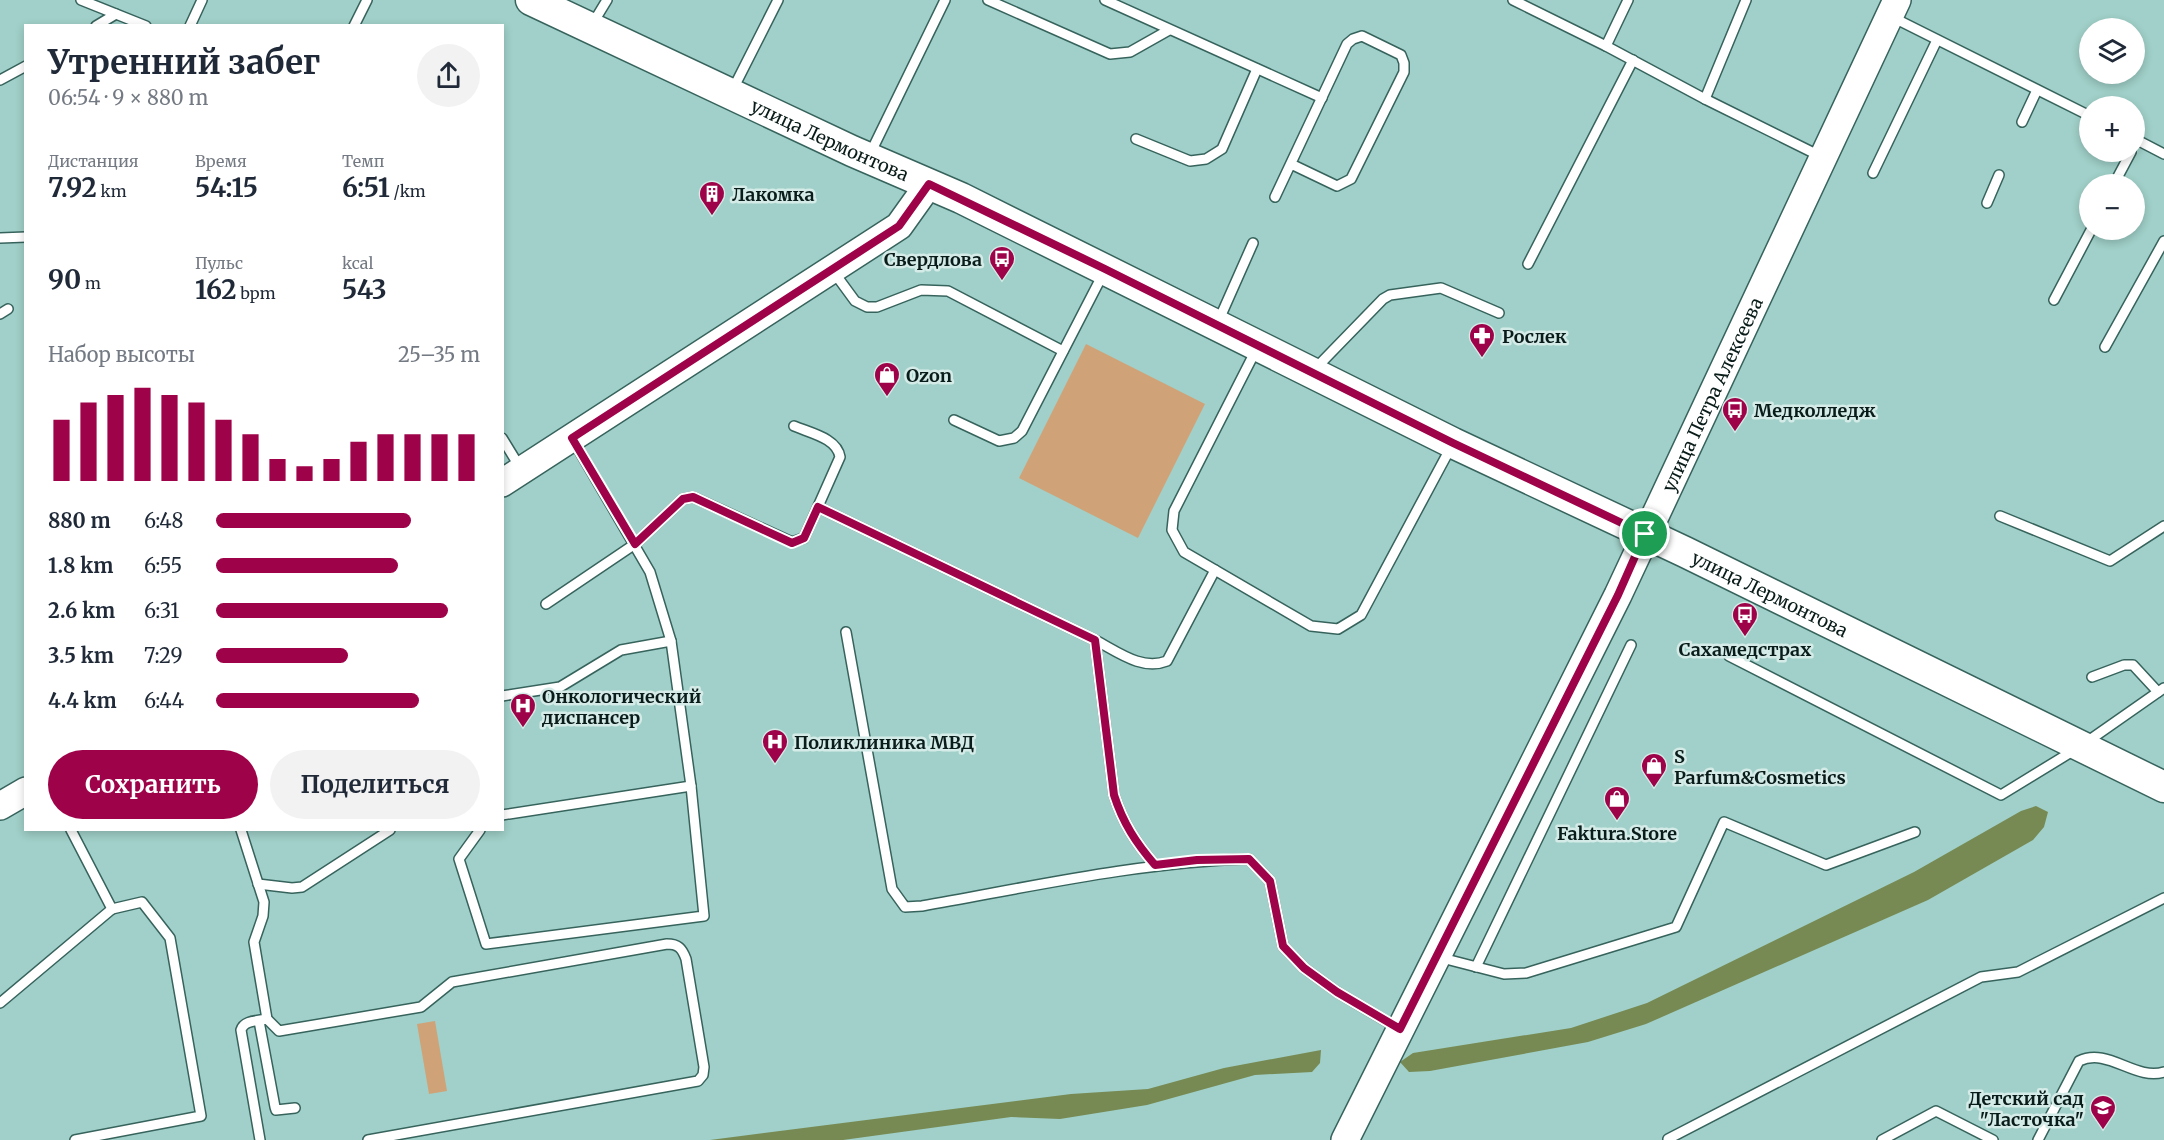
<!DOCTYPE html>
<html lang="ru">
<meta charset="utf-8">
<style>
:root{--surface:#fff;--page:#f2f2f3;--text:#1f2937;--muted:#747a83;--accent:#9e0349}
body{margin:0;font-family:Merriweather,serif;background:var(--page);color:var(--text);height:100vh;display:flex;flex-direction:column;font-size:22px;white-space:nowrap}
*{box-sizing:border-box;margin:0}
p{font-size:20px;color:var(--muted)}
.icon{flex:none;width:33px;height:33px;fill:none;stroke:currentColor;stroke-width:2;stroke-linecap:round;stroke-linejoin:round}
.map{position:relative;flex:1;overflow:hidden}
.details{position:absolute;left:24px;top:24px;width:480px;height:807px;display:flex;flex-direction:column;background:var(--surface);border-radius:0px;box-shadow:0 3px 9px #0003}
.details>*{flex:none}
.buttons{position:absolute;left:2079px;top:18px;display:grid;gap:12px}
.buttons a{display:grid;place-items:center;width:66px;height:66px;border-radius:50%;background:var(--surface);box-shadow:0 3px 9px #0003;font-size:30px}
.pin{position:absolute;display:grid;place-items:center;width:51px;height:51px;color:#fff;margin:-26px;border:3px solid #fff;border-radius:50%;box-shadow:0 2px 6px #0007}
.round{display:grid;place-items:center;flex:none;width:63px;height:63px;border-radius:32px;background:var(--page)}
.headline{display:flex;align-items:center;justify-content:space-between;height:102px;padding:0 24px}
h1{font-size:33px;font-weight:700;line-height:45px}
.metrics{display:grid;grid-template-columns:repeat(3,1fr);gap:9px;height:102px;padding:6px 24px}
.metrics div{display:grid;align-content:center}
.metrics b{font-size:26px;font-weight:700}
.metrics small{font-size:16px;font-weight:400}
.metrics p{font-size:16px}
.chart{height:168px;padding:12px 24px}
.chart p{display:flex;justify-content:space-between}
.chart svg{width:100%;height:108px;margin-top:6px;stroke:var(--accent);stroke-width:6}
.button{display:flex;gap:12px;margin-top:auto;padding:12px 24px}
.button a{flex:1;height:69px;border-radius:36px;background:var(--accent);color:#fff;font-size:24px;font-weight:700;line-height:69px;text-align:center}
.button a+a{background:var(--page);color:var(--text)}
ul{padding:0 24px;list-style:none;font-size:20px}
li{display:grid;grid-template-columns:96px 72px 1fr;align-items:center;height:45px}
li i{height:15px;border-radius:8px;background:var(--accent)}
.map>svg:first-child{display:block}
</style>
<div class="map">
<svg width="2164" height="1140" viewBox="0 0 2164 1140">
<rect width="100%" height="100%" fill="#a0d0c9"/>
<g fill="#d0a277">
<polygon points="1086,344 1205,404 1138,538 1019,478"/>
<polygon points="435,1021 447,1091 429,1094 417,1024"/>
</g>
<g fill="#778a53">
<polygon points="2036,806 2048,812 2044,827 2033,840 1928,900 1646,1024 1588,1042 1430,1071 1409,1072 1400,1062 1413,1053 1571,1028 1647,1003 1914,872 2021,811"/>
<polygon points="1321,1050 1320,1063 1312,1072 1255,1075 1147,1105 1060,1119 1011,1117 843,1140 710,1140 1071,1094 1148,1089 1224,1068"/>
</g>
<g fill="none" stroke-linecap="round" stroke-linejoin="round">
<defs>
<g id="lane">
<polyline points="81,0 146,26"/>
<polyline points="988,0 1110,54 1130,52 1169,30"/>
<polyline points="1105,0 1322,98"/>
<polyline points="1513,0 1606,46 1705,99 1820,156"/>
<polyline points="1892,17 2090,116"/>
<polyline points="593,23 607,0"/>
<polyline points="96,26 116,14"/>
<polyline points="190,26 202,0"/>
<polyline points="354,26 367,0"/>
<polyline points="1606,46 1628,0"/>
<polyline points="0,80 26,66"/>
<polyline points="732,91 778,0"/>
<polyline points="1705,99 1746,0"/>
<polyline points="2022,122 2037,90"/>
<polyline points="1136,139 1190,161 1206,159 1222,149 1257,69"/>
<polyline points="2137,140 2164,154"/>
<polyline points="869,156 945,0"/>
<polyline points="1873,173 1937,40"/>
<polyline points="2114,184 2131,152"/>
<polyline points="1275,197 1347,44 1353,39 1362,36 1401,55 1404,63 1404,72 1351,179 1337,186 1291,164"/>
<polyline points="1987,203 1999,175"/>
<polyline points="0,238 26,237"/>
<polyline points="1528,264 1633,60"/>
<polyline points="833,271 855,301 867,307 877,307 921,290 948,291 1063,351"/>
<polyline points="2054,300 2091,230"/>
<polyline points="0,314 8,309"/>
<polyline points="1218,322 1253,243"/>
<polyline points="2105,347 2164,241"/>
<polyline points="1256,350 1174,511 1172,530 1184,552 1311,626 1338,629 1361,615 1451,447"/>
<polyline points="1314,370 1383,299 1390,295 1441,288 1499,313"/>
<polyline points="954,420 999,441 1014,438 1022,431 1103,274"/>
<polyline points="502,438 521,469"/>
<path d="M818,507L1095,640L1114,795C1123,823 1136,843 1155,865"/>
<polyline points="2000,516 2110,561 2164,526"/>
<path d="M546,604L635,544L683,499L693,497L792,542L804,538L840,457C837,438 810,433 794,426"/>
<path d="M846,632L892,889L905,907L922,906C1030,887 1139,862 1249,859L1270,881L1283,946L1304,968L1337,992L1398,1028"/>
<path d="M1095,640C1118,652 1142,671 1167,661L1215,570"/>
<polyline points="1729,656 2001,795 2081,746 2164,688"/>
<polyline points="2092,677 2124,665 2133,665 2158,692"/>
<polyline points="502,696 560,687 621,650 671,641"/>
<polyline points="502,815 691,786"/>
<polyline points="71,830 112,909 142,902 170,938 201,1116 75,1140"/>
<path d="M241,830L264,902L263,916L254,942L267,1019L279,1031L421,1007L452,982L667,944C678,944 682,948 686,959L704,1067L703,1075L698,1081L368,1140"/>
<polyline points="480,830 459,859 486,944 704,916 691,786 671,641 650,572 573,440"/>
<polyline points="258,884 292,888 302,887 390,830"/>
<polyline points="1438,957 1504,974 1526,973 1676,927 1724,822 1826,865 1915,832"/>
<polyline points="1476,967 1631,645"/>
<polyline points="0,1003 112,909"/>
<polyline points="259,1021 275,1107 276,1110 295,1108"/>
<polyline points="1668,1139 1981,977 2018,972 2164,898"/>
<path d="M260,1140L241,1030C244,1020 258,1021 267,1019"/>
<polyline points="1882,1140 1936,1111 1993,1140"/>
<path d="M2038,1140L2079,1061C2108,1047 2135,1081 2164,1072"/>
</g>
<g id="secondary">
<polyline points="502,483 899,226 929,184"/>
<polyline points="0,806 26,791"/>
<path id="s1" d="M1345,1140L1618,595L1897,0"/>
</g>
<g id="primary">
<path id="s2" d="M531,0L852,151L961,198L1453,443L1685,552L2164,787"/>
</g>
</defs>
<use href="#lane" stroke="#37635d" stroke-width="12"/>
<use href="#secondary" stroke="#37635d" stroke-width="30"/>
<use href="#primary" stroke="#37635d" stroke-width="33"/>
<use href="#lane" stroke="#fff" stroke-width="9"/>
<use href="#secondary" stroke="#fff" stroke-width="27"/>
<use href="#primary" stroke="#fff" stroke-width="30"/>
</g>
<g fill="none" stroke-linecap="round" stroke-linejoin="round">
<defs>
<path id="route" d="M929,184L1105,269L1453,443L1645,534L1618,595L1400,1029L1337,992L1304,968L1283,946L1270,881L1249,859L1197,860L1155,865C1136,843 1123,823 1114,795L1095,640L818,507L804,538L792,543L693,497L683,499L635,544L572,438L899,226Z"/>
</defs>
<use href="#route" stroke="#fff" stroke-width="12"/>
<use href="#route" stroke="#9e0349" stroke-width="8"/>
</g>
<defs>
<symbol id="building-pin" viewBox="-11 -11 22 30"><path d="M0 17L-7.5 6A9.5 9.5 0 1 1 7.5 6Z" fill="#9e0349" stroke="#d4ebe7"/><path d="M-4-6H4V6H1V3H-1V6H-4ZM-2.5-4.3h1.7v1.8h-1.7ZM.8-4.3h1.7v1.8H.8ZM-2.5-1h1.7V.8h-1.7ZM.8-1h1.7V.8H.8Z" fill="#fff"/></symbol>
<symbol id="bus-pin" viewBox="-11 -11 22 30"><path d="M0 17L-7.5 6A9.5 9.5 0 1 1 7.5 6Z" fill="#9e0349" stroke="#d4ebe7"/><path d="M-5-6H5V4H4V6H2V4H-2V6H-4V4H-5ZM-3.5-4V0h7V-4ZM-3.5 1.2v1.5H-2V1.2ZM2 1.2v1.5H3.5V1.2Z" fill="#fff"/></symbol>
<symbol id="pharmacy-pin" viewBox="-11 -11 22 30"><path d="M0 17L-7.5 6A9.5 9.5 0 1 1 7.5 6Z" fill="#9e0349" stroke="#d4ebe7"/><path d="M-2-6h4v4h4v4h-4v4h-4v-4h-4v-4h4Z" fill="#fff"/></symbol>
<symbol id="shop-pin" viewBox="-11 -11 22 30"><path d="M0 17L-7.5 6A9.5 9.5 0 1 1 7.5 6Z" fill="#9e0349" stroke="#d4ebe7"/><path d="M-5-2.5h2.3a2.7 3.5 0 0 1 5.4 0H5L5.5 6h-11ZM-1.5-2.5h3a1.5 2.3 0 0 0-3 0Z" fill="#fff"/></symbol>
<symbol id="hospital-pin" viewBox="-11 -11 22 30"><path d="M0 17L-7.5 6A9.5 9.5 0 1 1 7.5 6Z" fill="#9e0349" stroke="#d4ebe7"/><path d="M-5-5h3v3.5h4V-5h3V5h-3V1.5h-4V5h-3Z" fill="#fff"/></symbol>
<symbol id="school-pin" viewBox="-11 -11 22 30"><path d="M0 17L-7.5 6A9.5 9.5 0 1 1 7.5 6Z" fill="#9e0349" stroke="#d4ebe7"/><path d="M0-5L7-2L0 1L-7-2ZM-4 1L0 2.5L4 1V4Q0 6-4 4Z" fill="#fff"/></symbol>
</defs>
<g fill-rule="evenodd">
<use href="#building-pin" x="697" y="179" width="30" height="40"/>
<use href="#bus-pin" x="987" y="244" width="30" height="40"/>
<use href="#pharmacy-pin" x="1467" y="321" width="30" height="40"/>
<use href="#shop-pin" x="872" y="360" width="30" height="40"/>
<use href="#bus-pin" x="1720" y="395" width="30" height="40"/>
<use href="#bus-pin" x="1730" y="600" width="30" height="40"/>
<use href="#hospital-pin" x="508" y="691" width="30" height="40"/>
<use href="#hospital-pin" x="760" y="727" width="30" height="40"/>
<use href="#shop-pin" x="1639" y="751" width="30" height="40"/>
<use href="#shop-pin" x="1602" y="784" width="30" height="40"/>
<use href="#school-pin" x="2088" y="1093" width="30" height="40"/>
</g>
<g text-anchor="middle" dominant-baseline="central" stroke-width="5" stroke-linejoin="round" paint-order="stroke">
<g font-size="18" fill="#091c19" stroke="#d4ebe7">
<text stroke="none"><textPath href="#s2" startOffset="330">улица Лермонтова</textPath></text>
<text stroke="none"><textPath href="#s1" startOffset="831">улица Петра Алексеева</textPath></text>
<text stroke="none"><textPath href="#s2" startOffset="1374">улица Лермонтова</textPath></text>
</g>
<g font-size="18" font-weight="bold" fill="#091c19" stroke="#d4ebe7" text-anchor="start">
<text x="732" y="194">Лакомка</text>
<text x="982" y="259" text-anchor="end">Свердлова</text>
<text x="1502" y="336">Рослек</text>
<text x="906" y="375">Ozon</text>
<text x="1754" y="410">Медколледж</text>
<text x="1745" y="649" text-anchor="middle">Сахамедстрах</text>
<text x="542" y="696">Онкологический<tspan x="542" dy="21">диспансер</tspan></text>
<text x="794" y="742">Поликлиника МВД</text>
<text x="1674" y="756">S<tspan x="1674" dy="21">Parfum&amp;Cosmetics</tspan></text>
<text x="1617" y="833" text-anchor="middle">Faktura.Store</text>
<text x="2084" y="1098" text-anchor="end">Детский сад<tspan x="2084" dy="21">"Ласточка"</tspan></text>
</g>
</g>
</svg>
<div class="buttons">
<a><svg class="icon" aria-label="layers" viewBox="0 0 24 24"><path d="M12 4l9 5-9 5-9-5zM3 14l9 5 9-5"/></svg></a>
<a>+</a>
<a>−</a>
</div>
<div class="pin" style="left:1645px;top:534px;background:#1e9e55"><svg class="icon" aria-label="arrive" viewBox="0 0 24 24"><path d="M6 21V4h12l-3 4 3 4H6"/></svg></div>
<section class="details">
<div class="headline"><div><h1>Утренний забег</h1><p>06:54 · 9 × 880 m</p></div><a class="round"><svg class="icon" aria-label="share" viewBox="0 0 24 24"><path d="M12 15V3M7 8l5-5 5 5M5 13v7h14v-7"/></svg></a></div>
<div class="metrics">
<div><p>Дистанция</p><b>7.92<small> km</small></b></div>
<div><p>Время</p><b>54:15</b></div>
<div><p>Темп</p><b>6:51<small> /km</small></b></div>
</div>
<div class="metrics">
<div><b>90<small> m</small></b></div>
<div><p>Пульс</p><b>162<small> bpm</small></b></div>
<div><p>kcal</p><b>543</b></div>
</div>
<div class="chart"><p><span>Набор высоты</span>25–35 m</p>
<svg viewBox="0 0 160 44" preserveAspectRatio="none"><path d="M5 44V19M15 44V12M25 44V9M35 44V6M45 44V9M55 44V12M65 44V19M75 44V25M85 44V35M95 44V38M105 44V35M115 44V28M125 44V25M135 44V25M145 44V25M155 44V25"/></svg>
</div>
<ul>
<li><b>880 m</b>6:48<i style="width:74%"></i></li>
<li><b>1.8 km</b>6:55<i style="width:69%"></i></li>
<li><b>2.6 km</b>6:31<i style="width:88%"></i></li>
<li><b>3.5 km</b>7:29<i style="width:50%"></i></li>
<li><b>4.4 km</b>6:44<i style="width:77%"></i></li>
</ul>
<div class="button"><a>Сохранить</a><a>Поделиться</a></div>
</section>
</div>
